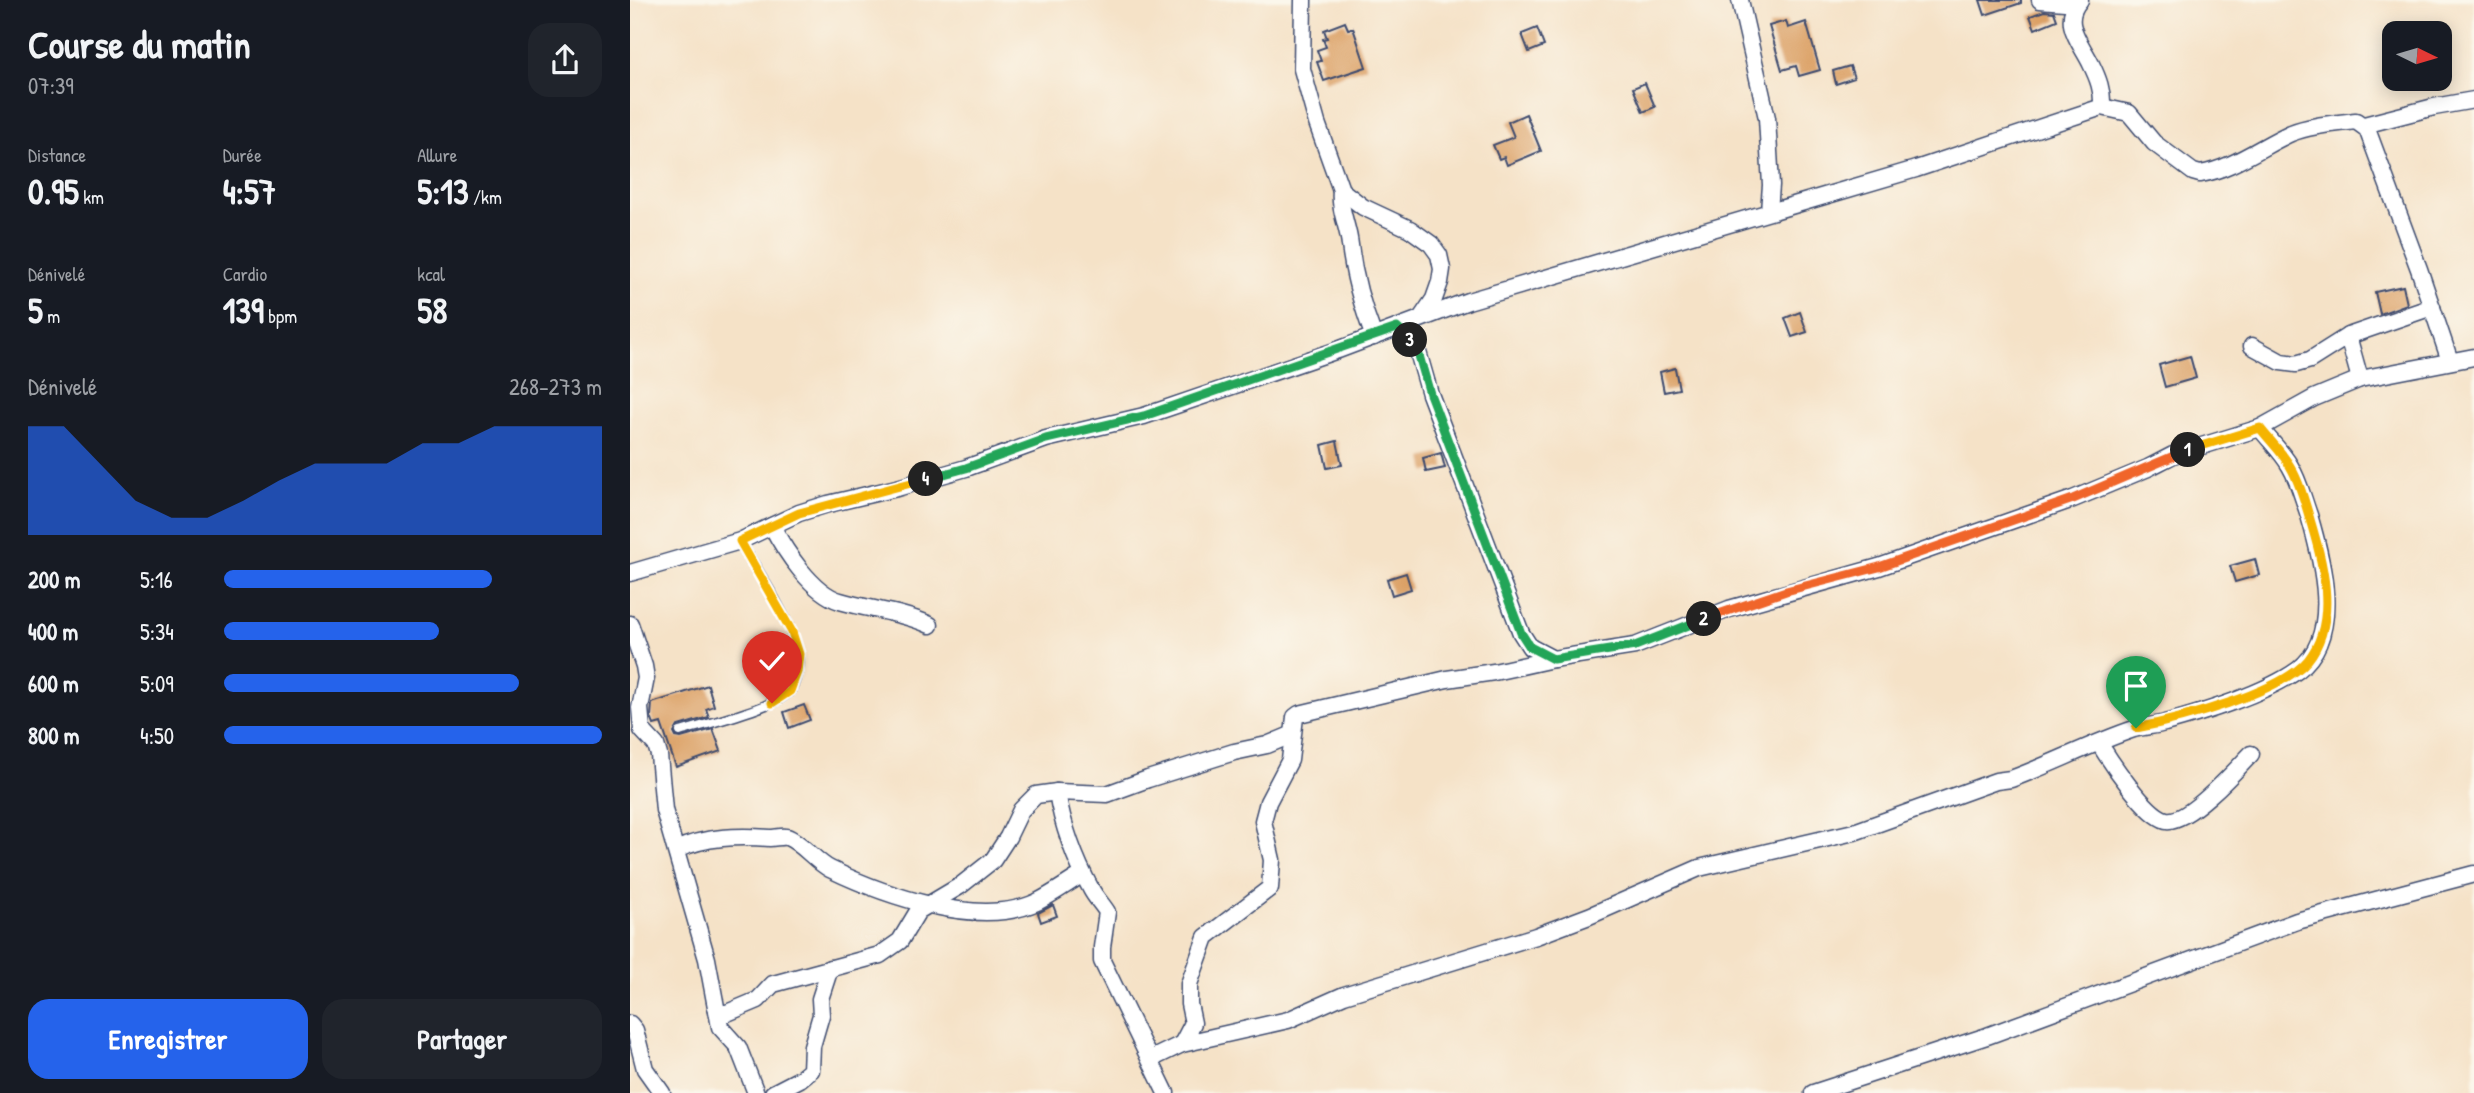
<!DOCTYPE html>
<html lang="fr">
<meta charset="utf-8">
<style>
:root{--surface:#171b24;--page:#20242c;--text:#f1f3f6;--muted:#9ea1a6;--accent:#2563eb}
body{margin:0;font-family:"Patrick Hand",sans-serif;background:var(--page);color:var(--text);height:100vh;display:flex;flex-direction:column;font-size:26px;white-space:nowrap}
*{box-sizing:border-box;margin:0}
p{font-size:23px;color:var(--muted)}
.icon{flex:none;width:38px;height:38px;fill:none;stroke:currentColor;stroke-width:2;stroke-linecap:round;stroke-linejoin:round}
.map{position:relative;flex:1;overflow:hidden}
.drawer{display:flex;flex-direction:column;background:var(--surface);width:630px}
.drawer>*{flex:none}
.needle{width:46px;rotate:95deg}
.tools{position:absolute;left:1752px;top:21px;display:grid;gap:14px}
.tools a{display:grid;place-items:center;width:70px;height:70px;border-radius:14px;background:var(--surface);box-shadow:0 4px 18px #0003;font-size:35px}
.pin{position:absolute;display:grid;place-items:center;width:60px;height:60px;color:#fff;margin:-72px -30px;border-radius:50% 50% 50% 0;rotate:-45deg;box-shadow:0 0 7px #0007}
.pin .icon{rotate:45deg}
.km{position:absolute;width:35px;height:35px;margin:-18px;border-radius:50%;background:#222;color:#fff;font-size:19px;line-height:35px;text-align:center}
.round{display:grid;place-items:center;flex:none;width:74px;height:74px;border-radius:21px;background:var(--page)}
.head{display:flex;align-items:center;justify-content:space-between;height:119px;padding:0 28px}
h1{font-size:38px;font-weight:700;line-height:52px}
.stats{display:grid;grid-template-columns:repeat(3,1fr);gap:10px;height:119px;padding:7px 28px}
.stats div{display:grid;align-content:center}
.stats b{font-size:35px;font-weight:700}
.stats small{font-size:19px;font-weight:400}
.stats p{font-size:19px}
.chart{height:196px;padding:14px 28px}
.chart p{display:flex;justify-content:space-between}
.chart svg{width:100%;height:126px;margin-top:7px;fill:var(--accent);opacity:.7}
.button{display:flex;gap:14px;margin-top:auto;padding:14px 28px}
.button a{flex:1;height:80px;border-radius:21px;background:var(--accent);color:#fff;font-size:28px;font-weight:700;line-height:80px;text-align:center}
.button a+a{background:var(--page);color:var(--text)}
ul{padding:0 28px;list-style:none;font-size:23px}
li{display:grid;grid-template-columns:112px 84px 1fr;align-items:center;height:52px}
li i{height:18px;border-radius:9px;background:var(--accent)}
main{display:flex;flex:1;min-height:0}
.map>svg:first-child{display:block}
</style>
<main>
<section class="drawer">
<div class="head"><div><h1>Course du matin</h1><p>07:39</p></div><a class="round"><svg class="icon" aria-label="share" viewBox="0 0 24 24"><path d="M12 15V3M7 8l5-5 5 5M5 13v7h14v-7"/></svg></a></div>
<div class="stats">
<div><p>Distance</p><b>0.95<small> km</small></b></div>
<div><p>Durée</p><b>4:57</b></div>
<div><p>Allure</p><b>5:13<small> /km</small></b></div>
</div>
<div class="stats">
<div><p>Dénivelé</p><b>5<small> m</small></b></div>
<div><p>Cardio</p><b>139<small> bpm</small></b></div>
<div><p>kcal</p><b>58</b></div>
</div>
<div class="chart"><p><span>Dénivelé</span>268–273 m</p>
<svg viewBox="0 0 160 44" preserveAspectRatio="none"><path d="M0 44V6L10 6L20 19L30 32L40 38L50 38L60 32L70 25L80 19L90 19L100 19L110 12L120 12L130 6L140 6L150 6L160 6V44z"/></svg>
</div>
<ul>
<li><b>200 m</b>5:16<i style="width:71%"></i></li>
<li><b>400 m</b>5:34<i style="width:57%"></i></li>
<li><b>600 m</b>5:09<i style="width:78%"></i></li>
<li><b>800 m</b>4:50<i style="width:100%"></i></li>
</ul>
<div class="button"><a>Enregistrer</a><a>Partager</a></div>
</section>
<div class="map">
<svg width="1844" height="1093" viewBox="0 0 1844 1093">
<rect width="100%" height="100%" fill="#fbf7ec"/>
<filter id="ink" filterUnits="userSpaceOnUse"><feTurbulence type="fractalNoise" baseFrequency=".0143" numOctaves="2"/><feDisplacementMap in="SourceGraphic" scale="14" xChannelSelector="R" yChannelSelector="G"/><feConvolveMatrix kernelMatrix="1 2 1 2 8 2 1 2 1" color-interpolation-filters="sRGB"/></filter>
<filter id="wash" filterUnits="userSpaceOnUse"><feTurbulence type="fractalNoise" baseFrequency=".00686" numOctaves="4" result="noise"/><feDisplacementMap in="SourceGraphic" scale="28" xChannelSelector="R" yChannelSelector="G"/><feGaussianBlur stdDeviation="1.57" result="paint"/><feColorMatrix in="noise" values="0 0 0 0 0 0 0 0 0 0 0 0 0 0 0 0 0 1.4 0 .05"/><feComposite in="paint" operator="in"/></filter>
<g filter="url(#wash)">
<rect width="100%" height="100%" fill="#f5e2c7"/>
<g id="blocks">
<g fill="#dca166">
<polygon points="1350,0 1391,0 1391,3 1355,15"/>
<polygon points="1414,11 1424,12 1427,20 1405,29 1400,16"/>
<polygon points="1156,21 1158,28 1176,22 1190,70 1169,76 1166,66 1152,70 1139,26"/>
<polygon points="715,22 718,29 723,28 736,67 694,81 687,62 691,61 687,50 696,47 693,39 697,38 694,30"/>
<polygon points="907,28 914,46 899,52 892,34"/>
<polygon points="1220,66 1224,78 1206,84 1203,71"/>
<polygon points="1015,83 1025,107 1013,112 1003,88"/>
<polygon points="896,114 911,151 877,165 874,157 869,159 863,145 884,137 878,122"/>
<polygon points="1773,286 1777,304 1750,314 1745,292"/>
<polygon points="1170,312 1177,332 1162,337 1155,318"/>
<polygon points="1560,356 1566,378 1535,387 1529,365"/>
<polygon points="1045,368 1049,389 1034,392 1030,372"/>
<polygon points="707,441 712,465 697,468 692,445"/>
<polygon points="811,453 815,468 796,472 793,458"/>
<polygon points="1625,559 1629,575 1605,582 1600,566"/>
<polygon points="776,573 781,589 762,595 757,579"/>
<polygon points="78,685 84,706 76,709 79,717 48,726 44,733 46,737 51,738 83,729 91,751 46,767 31,723 24,725 21,717 22,703"/>
<polygon points="174,705 180,720 159,728 154,712"/>
<polygon points="423,905 427,916 411,922 408,913"/>
</g>
</g>
</g>
<g filter="url(#ink)">
<use href="#blocks" fill-opacity="0" stroke="#3c4a6e" stroke-width="2"/>
<g fill="none" stroke-linecap="round" stroke-linejoin="round">
<defs>
<path id="service" d="M50,732C72,725 147,707 160,691C166,684 169,665 168,655C166,628 125,566 110,541"/>
<g id="minor">
<polyline points="673,0 672,69 687,123 711,190 733,207 780,229 801,244 809,255 812,269 810,282 804,299 791,318"/>
<polyline points="1110,0 1137,118 1141,185 1139,211"/>
<polyline points="1410,0 1447,3"/>
<path d="M1450,0C1430,22 1451,43 1461,64C1468,78 1473,91 1472,107"/>
<polyline points="1734,125 1804,107 1844,100"/>
<path d="M711,190C709,211 718,225 720,245C724,278 732,306 744,337"/>
<polyline points="767,328 782,342 788,352 800,394 891,633 900,647 923,659 1005,646 1099,609 1249,567 1443,499 1518,468 1543,455 1630,428 1684,398 1730,379 1844,357"/>
<polyline points="1718,336 1730,379"/>
<polyline points="1622,346 1651,362 1666,364 1680,360 1718,336 1802,307"/>
<path d="M142,526C155,551 182,593 210,601C241,610 271,612 300,625"/>
<path d="M0,573L110,541L169,513L198,504L267,488L336,468L416,439L514,416L708,350L838,301L1286,169L1472,107L1499,113L1524,143L1563,172L1570,174C1602,169 1632,146 1661,133C1681,125 1704,124 1726,121L1737,129L1789,269L1820,361"/>
<polyline points="0,624 14,666 16,678 10,708 12,730 26,745 29,755 34,810 77,959 86,1007 89,1013 97,1013 128,1000 143,984 147,983 250,955 270,941 288,911 330,886 363,860 378,837 391,810 406,795 427,792 477,794 518,779 604,752 637,745 661,735"/>
<path d="M1469,743C1480,761 1516,815 1536,820C1557,824 1607,769 1621,754"/>
<path d="M427,792C432,824 445,860 461,889C465,897 472,904 477,912L472,947V961L536,1093"/>
<path d="M46,850C75,836 109,836 140,838C145,838 152,836 157,837C171,842 186,862 200,869C254,895 349,929 407,902C423,894 438,883 453,874"/>
<polyline points="87,1011 90,1027 108,1047 126,1093"/>
<polyline points="0,1024 5,1030 15,1069 32,1093"/>
<polyline points="552,1044 563,1023 559,1004 559,984 576,937 640,888 642,860 633,821 638,802 660,760 665,717 669,714 817,679 864,672 923,659"/>
<path d="M521,1059L552,1044L658,1020L714,995L906,936L959,916L1069,868L1224,832L1366,781L1381,779C1422,764 1462,743 1504,729C1514,726 1525,726 1535,723C1573,713 1636,693 1668,670C1713,636 1692,560 1679,515C1673,499 1669,481 1660,466C1652,452 1640,441 1630,428"/>
<polyline points="143,1093 170,1079 181,1070 182,1046 191,1015 190,999 200,968"/>
<polyline points="1183,1093 1357,1036 1667,921 1844,874"/>
</g>
</defs>
<use href="#service" stroke="#3c4a6e" stroke-width="11"/>
<use href="#minor" stroke="#3c4a6e" stroke-width="19"/>
<use href="#service" stroke="#fff" stroke-width="8"/>
<use href="#minor" stroke="#fff" stroke-width="16"/>
</g>
</g>
<g fill="none" stroke-linecap="round" stroke-linejoin="round" filter="url(#ink)">
<defs>
<path id="split-1" d="M1506,728C1548,720 1651,693 1678,660C1710,620 1692,560 1679,516C1674,499 1669,481 1660,466C1652,452 1640,441 1630,428L1558,450"/>
<polyline id="split-2" points="1074,619 1156,591 1249,567 1443,499 1558,450"/>
<polyline id="split-3" points="780,340 788,352 800,394 891,633 900,647 923,659 1005,646 1074,619"/>
<polyline id="split-4" points="296,479 336,468 416,439 514,416 767,328 780,340"/>
<polyline id="split-5" points="142,703 160,691 167,672 169,654 162,632 110,541 169,513 296,479"/>
</defs>
<use href="#split-1" stroke="#fff" stroke-width="14"/>
<use href="#split-2" stroke="#fff" stroke-width="14"/>
<use href="#split-3" stroke="#fff" stroke-width="14"/>
<use href="#split-4" stroke="#fff" stroke-width="14"/>
<use href="#split-5" stroke="#fff" stroke-width="14"/>
<use href="#split-1" stroke="#f5b400" stroke-width="9"/>
<use href="#split-2" stroke="#f0652b" stroke-width="9"/>
<use href="#split-3" stroke="#22a559" stroke-width="9"/>
<use href="#split-4" stroke="#22a559" stroke-width="9"/>
<use href="#split-5" stroke="#f5b400" stroke-width="9"/>
</g>
</svg>
<div class="tools">
<a><svg class="needle" viewBox="-14 -14 28 28"><path d="M0-13l5 13h-10z" fill="#e53935"/><path d="M0 13l5-13h-10z" fill="#9ea1a6"/></svg></a>
</div>
<div class="pin" style="left:1506px;top:728px;background:#1e9e55"><svg class="icon" aria-label="arrive" viewBox="0 0 24 24"><path d="M6 21V4h12l-3 4 3 4H6"/></svg></div>
<div class="pin" style="left:142px;top:703px;background:#d93025"><svg class="icon" aria-label="check" viewBox="0 0 24 24"><path d="M5 12l5 5 9-10"/></svg></div>
<b class="km" style="left:1558px;top:450px">1</b>
<b class="km" style="left:1074px;top:619px">2</b>
<b class="km" style="left:780px;top:340px">3</b>
<b class="km" style="left:296px;top:479px">4</b>
</div>
</main>
